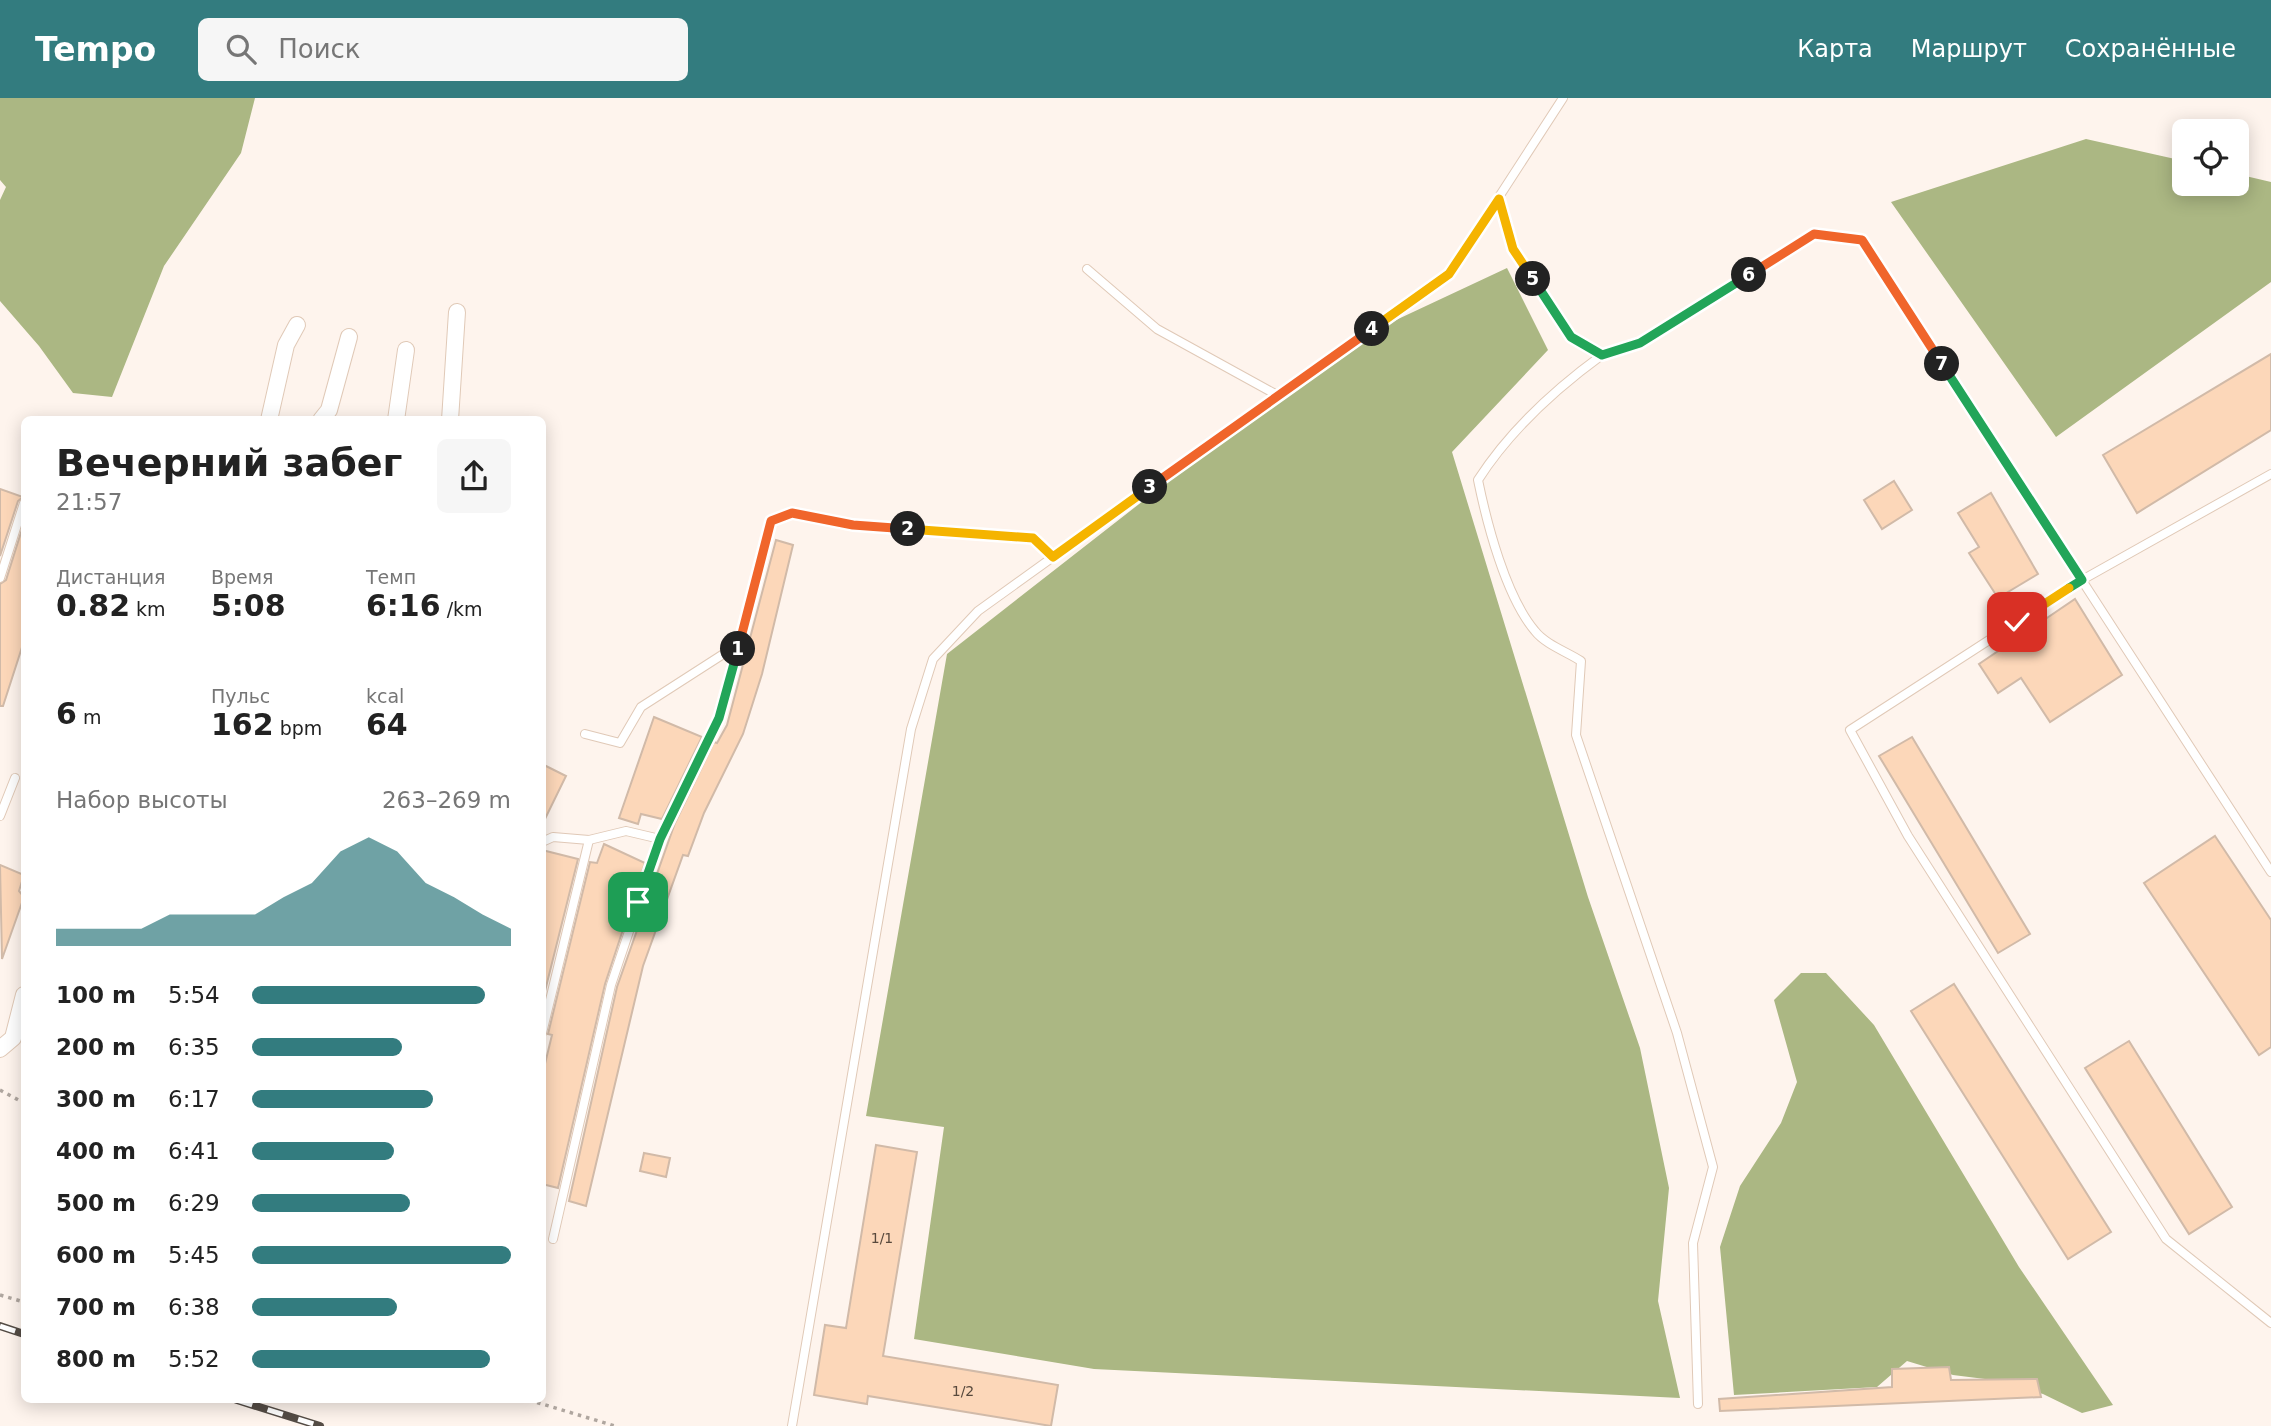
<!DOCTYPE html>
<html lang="ru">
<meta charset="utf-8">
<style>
:root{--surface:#fff;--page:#f6f6f6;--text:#222;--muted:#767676;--accent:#337c7f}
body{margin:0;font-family:"DejaVu Sans",sans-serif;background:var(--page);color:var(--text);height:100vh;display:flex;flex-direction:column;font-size:26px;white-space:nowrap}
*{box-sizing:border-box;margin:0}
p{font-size:23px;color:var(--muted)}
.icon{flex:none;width:38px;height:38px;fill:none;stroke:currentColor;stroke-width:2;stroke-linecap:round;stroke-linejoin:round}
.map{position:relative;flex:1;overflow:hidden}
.details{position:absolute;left:21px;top:318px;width:525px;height:987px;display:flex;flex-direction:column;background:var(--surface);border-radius:10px;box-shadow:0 4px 18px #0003}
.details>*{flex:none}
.controls{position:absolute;left:2172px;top:21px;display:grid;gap:14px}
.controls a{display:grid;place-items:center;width:77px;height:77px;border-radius:10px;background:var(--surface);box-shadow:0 4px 18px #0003;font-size:35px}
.pin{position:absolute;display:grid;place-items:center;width:60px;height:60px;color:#fff;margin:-30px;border-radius:14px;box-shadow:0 4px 10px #0006}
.km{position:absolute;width:35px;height:35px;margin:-18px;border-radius:50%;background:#222;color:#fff;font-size:19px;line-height:35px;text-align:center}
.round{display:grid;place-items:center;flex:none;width:74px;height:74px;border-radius:10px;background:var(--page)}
.headline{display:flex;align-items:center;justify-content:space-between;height:119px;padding:0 35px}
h1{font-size:38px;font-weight:600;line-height:52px}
.metrics{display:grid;grid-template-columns:repeat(3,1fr);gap:10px;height:119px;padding:7px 35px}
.metrics div{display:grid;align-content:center}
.metrics b{font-size:30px;font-weight:600}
.metrics small{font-size:19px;font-weight:400}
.metrics p{font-size:19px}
.chart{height:196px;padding:14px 35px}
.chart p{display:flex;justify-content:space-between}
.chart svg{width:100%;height:126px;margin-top:7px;fill:var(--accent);opacity:.7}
ul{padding:0 35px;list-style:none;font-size:23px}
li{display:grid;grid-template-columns:112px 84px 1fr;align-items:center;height:52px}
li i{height:18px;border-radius:9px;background:var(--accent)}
header{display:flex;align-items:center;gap:42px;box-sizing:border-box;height:98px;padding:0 35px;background:var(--accent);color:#fff}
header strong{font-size:33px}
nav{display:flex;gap:38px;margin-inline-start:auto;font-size:24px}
.search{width:490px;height:63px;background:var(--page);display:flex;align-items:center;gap:18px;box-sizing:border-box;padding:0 24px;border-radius:10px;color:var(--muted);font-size:26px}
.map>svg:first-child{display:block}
</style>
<header>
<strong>Tempo</strong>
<div class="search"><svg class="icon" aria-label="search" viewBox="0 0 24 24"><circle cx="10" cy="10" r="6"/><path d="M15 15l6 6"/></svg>Поиск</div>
<nav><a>Карта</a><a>Маршрут</a><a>Сохранённые</a></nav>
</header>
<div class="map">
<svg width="2271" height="1328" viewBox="0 0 2271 1328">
<rect width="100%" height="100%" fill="#fef4ed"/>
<g fill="#abb783">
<polygon points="0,0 255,0 241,55 164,168 112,299 73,295 39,248 0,203 0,102 6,89 0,82"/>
<polygon points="2086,41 2184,63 2184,86 2236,86 2237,76 2271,84 2271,184 2056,339 1891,104"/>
<polygon points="1507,170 1548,252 1452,354 1588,799 1640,950 1669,1090 1658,1203 1680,1300 1094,1271 914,1241 944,1029 866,1018 947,556 1166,385 1396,222"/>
<polygon points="1801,875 1826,875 1874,927 2019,1169 2113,1307 2082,1315 2043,1296 1993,1282 1953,1277 1907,1263 1877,1289 1734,1297 1720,1149 1740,1088 1781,1025 1797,984 1774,902"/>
</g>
<g fill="#fcd7b9" stroke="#d1baa8" stroke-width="2">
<polygon points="2271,256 2271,332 2137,415 2103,357"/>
<polygon points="1894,383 1912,412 1882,431 1864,402"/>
<polygon points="0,391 23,399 18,403 0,458"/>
<polygon points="1991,395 2038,476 1998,500 1969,455 1979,449 1958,415"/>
<polygon points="24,425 24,543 3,608 0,608 0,486 6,482"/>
<polygon points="776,442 793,447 762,576 743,636 704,715 688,758 683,757 643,868 586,1108 569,1103 617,889 675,725 714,644 717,645 727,627"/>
<polygon points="2075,501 2122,577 2050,624 2021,580 1998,595 1979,566"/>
<polygon points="654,619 702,639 662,721 641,716 638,726 619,720"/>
<polygon points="1912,639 2030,836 1998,855 1879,658"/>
<polygon points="542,666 566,678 542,727"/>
<polygon points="2215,738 2271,822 2271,949 2259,957 2144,785"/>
<polygon points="604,746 645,765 605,886 558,1090 542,1086 542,978 552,937 548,936 590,764 597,765"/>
<polygon points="542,752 578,761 542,905"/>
<polygon points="0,767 24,777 19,793 24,799 2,861"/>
<polygon points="1954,886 2111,1134 2068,1161 1911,913"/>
<polygon points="2129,943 2232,1109 2189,1136 2085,970"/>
<polygon points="876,1047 917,1054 883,1258 1058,1287 1051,1328 868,1298 867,1306 814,1297 825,1227 846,1230"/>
<polygon points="644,1055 670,1060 666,1079 640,1073"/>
<polygon points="1949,1269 1951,1282 2037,1281 2041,1299 1720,1313 1719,1301 1892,1289 1892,1271"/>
</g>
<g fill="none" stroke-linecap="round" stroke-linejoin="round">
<defs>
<g id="lane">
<polyline points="1499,101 1513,151 1571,239 1602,257 1640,245 1814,136 1862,143 2271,774"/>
<polyline points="1087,171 1157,231 1277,297"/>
<path d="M1602,257C1554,292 1510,332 1478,382C1487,426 1506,499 1535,533C1545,546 1567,554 1581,563L1576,637L1677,935L1713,1069L1693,1145L1698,1306"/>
<polyline points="2271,376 2082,482 1850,632 1908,738 2166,1141 2271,1225"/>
<polyline points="0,480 24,405"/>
<polyline points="585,636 620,645 641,609 739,546 770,423 792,415 853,427 1033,440 1053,459 1449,176 1563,0"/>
<polyline points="0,718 15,680"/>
<polyline points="542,744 553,739 589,742 626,733 660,741"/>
<polyline points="542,935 589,742"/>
<polyline points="553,1141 611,887 660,741 719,620 739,546"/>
<polyline points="792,1328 911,631 933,561 978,513 1053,459"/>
</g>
<g id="street">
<polyline points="269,322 286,247 297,227"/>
<polyline points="321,322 329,312 349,239"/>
<polyline points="396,322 406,252"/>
<polyline points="450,322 457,214"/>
<polyline points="0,951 13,940 24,897"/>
</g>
</defs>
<use href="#lane" stroke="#e0c9b7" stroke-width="10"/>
<use href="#street" stroke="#e0c9b7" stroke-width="18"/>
<g stroke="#afa69f" stroke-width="3.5" stroke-dasharray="3.5 5" stroke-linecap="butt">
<polyline points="0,992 24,1005"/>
<polyline points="0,1197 24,1204"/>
<polyline points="529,1302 615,1328"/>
</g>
<use href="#lane" stroke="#fff" stroke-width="8"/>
<use href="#street" stroke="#fff" stroke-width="16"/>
<defs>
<g id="rail">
<polyline points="0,1228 24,1236"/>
<polyline points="237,1302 320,1328"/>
</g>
</defs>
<use href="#rail" stroke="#544c45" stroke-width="8"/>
<use href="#rail" stroke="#fff" stroke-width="5" stroke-dasharray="16" stroke-linecap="butt"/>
</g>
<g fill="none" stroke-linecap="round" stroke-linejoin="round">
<defs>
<polyline id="split-1" points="638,804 660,741 719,620 738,551"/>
<polyline id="split-2" points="738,551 771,423 792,415 853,427 908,431"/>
<polyline id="split-3" points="908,431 1033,440 1053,459 1150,389"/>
<polyline id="split-4" points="1150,389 1372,231"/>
<polyline id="split-5" points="1372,231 1449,176 1499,101 1513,151 1533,181"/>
<polyline id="split-6" points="1533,181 1571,239 1602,257 1640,245 1749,177"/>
<polyline id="split-7" points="1749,177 1814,136 1862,142 1942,266"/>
<polyline id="split-8" points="1942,266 2082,482 2069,490"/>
<polyline id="split-9" points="2017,524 2069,490"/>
</defs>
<use href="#split-1" stroke="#fff" stroke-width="14"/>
<use href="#split-2" stroke="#fff" stroke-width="14"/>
<use href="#split-3" stroke="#fff" stroke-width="14"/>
<use href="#split-4" stroke="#fff" stroke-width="14"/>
<use href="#split-5" stroke="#fff" stroke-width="14"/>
<use href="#split-6" stroke="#fff" stroke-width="14"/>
<use href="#split-7" stroke="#fff" stroke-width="14"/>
<use href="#split-8" stroke="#fff" stroke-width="14"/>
<use href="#split-9" stroke="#fff" stroke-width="14"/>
<use href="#split-1" stroke="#22a559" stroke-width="9"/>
<use href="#split-2" stroke="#f0652b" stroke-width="9"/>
<use href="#split-3" stroke="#f5b400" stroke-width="9"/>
<use href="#split-4" stroke="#f0652b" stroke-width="9"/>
<use href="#split-5" stroke="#f5b400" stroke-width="9"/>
<use href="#split-6" stroke="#22a559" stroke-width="9"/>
<use href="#split-7" stroke="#f0652b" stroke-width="9"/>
<use href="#split-8" stroke="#22a559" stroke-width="9"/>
<use href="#split-9" stroke="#f5b400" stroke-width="9"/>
</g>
<g text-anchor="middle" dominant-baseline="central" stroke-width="5" stroke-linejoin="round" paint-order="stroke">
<g font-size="14" fill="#58493c">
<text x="882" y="1140">1/1</text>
<text x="963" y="1293">1/2</text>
</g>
</g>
</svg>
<div class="controls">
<a><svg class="icon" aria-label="locate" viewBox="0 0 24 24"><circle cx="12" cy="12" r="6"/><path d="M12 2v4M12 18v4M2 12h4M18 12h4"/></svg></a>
</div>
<div class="pin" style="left:638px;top:804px;background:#1e9e55"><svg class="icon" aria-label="arrive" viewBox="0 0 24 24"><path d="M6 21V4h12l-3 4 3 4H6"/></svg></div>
<div class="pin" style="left:2017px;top:524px;background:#d93025"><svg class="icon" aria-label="check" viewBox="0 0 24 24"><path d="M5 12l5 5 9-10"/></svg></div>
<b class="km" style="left:738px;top:551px">1</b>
<b class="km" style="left:908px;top:431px">2</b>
<b class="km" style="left:1150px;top:389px">3</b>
<b class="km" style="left:1372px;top:231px">4</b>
<b class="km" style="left:1533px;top:181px">5</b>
<b class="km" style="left:1749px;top:177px">6</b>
<b class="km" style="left:1942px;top:266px">7</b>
<section class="details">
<div class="headline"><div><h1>Вечерний забег</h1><p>21:57</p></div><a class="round"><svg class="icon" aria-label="share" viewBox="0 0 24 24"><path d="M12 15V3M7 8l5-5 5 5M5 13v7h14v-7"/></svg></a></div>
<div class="metrics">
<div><p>Дистанция</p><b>0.82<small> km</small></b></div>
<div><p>Время</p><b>5:08</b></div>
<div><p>Темп</p><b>6:16<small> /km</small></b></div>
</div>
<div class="metrics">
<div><b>6<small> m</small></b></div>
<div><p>Пульс</p><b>162<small> bpm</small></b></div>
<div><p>kcal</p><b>64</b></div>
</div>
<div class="chart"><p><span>Набор высоты</span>263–269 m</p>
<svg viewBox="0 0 160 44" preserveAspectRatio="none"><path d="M0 44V38L10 38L20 38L30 38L40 33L50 33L60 33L70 33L80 27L90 22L100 11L110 6L120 11L130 22L140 27L150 33L160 38V44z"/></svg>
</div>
<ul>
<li><b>100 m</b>5:54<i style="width:90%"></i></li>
<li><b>200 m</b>6:35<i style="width:58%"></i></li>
<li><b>300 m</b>6:17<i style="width:70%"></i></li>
<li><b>400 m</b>6:41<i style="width:55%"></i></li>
<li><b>500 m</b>6:29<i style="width:61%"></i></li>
<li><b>600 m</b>5:45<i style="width:100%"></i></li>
<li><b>700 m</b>6:38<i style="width:56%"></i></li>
<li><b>800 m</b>5:52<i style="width:92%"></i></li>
</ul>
</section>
</div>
